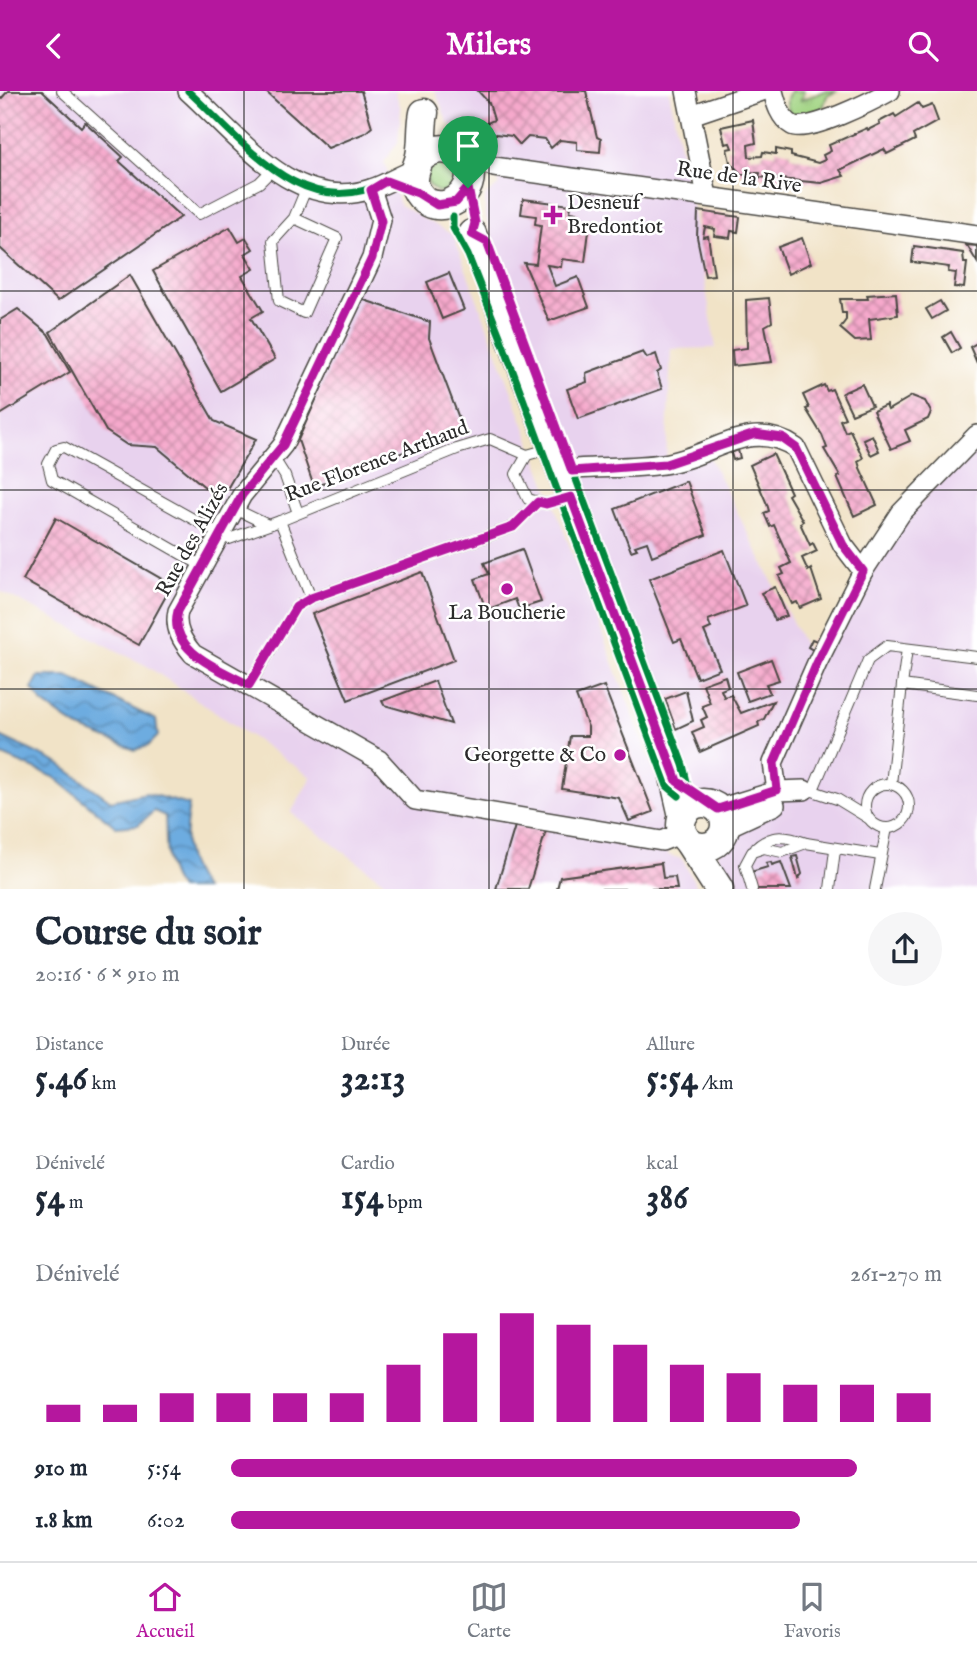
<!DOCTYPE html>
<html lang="fr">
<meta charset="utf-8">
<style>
:root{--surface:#fff;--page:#f6f6f7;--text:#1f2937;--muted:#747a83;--line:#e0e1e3;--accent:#b5179e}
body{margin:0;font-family:"IM FELL English",serif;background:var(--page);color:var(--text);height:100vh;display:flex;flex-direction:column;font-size:26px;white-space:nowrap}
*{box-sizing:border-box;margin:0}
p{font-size:23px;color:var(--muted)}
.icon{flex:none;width:38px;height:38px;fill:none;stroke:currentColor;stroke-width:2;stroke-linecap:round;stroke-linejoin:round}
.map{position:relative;height:798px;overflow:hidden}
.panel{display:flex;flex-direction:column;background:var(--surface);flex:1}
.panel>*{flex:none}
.pin{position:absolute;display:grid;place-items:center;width:60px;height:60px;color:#fff;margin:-72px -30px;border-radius:50% 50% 50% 0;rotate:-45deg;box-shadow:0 0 7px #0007}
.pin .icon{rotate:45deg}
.round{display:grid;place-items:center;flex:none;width:74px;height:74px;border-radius:37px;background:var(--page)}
.headline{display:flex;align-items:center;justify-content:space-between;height:119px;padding:0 35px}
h1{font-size:38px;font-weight:700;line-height:52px}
.figures{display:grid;grid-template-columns:repeat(3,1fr);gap:10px;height:119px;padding:7px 35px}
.figures div{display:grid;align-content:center}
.figures b{font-size:35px;font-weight:700}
.figures small{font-size:19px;font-weight:400}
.figures p{font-size:19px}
.chart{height:196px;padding:14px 35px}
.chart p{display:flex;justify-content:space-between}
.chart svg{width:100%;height:126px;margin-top:7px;stroke:var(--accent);stroke-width:6}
ul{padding:0 35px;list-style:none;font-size:23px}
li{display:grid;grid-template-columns:112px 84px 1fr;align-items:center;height:52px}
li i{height:18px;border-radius:9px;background:var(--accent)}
header{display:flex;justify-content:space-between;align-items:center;height:91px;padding:0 35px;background:var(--accent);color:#fff;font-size:32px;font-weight:700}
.tab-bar{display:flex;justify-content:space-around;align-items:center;height:98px;border-top:2px solid var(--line);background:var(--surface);font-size:19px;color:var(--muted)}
.tab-bar a{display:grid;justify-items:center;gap:4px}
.tab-bar .on{color:var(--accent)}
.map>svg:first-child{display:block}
</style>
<header><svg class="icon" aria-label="back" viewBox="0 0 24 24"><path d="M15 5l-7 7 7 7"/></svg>Milers<svg class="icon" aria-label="search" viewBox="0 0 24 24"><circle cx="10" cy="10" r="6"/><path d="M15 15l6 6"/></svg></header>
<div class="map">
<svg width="977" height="798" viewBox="0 0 977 798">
<defs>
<pattern id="grass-tufts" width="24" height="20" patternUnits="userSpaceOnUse" patternTransform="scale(1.75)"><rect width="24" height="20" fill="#a2d483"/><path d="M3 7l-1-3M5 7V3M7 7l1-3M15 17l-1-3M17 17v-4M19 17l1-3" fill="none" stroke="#8cb671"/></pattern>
<pattern id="water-waves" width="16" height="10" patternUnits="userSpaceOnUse" patternTransform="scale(1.75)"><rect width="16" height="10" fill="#6dace0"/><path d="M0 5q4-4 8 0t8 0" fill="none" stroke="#5a8cb6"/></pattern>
<pattern id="building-cross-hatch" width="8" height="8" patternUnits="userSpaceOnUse" patternTransform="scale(1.75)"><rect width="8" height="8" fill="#f6a9cc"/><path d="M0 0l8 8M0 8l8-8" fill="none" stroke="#c78aa6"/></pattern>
</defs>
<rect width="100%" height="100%" fill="#fff"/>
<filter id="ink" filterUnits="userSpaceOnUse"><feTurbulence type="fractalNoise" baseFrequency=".0143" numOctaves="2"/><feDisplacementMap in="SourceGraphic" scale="14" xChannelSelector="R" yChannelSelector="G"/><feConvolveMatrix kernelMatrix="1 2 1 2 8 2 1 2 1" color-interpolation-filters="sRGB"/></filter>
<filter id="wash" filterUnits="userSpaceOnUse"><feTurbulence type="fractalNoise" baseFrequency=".00686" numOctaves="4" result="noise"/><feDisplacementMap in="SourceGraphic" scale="28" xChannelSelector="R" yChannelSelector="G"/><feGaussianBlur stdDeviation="1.57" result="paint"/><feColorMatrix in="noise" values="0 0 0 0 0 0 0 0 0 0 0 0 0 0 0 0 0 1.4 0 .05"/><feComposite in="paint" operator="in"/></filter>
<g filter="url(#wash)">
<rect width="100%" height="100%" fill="#f1e3c7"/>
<g fill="#e8d2ee">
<polygon points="0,0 395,0 401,18 398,51 384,71 400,114 453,144 665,710 661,723 668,764 682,768 698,798 394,798 291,722 311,686 147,575 0,500"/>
<polygon points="435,0 669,0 692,115 716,257 671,258 666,372 706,359 806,558 817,572 863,480 977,346 977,798 719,798 716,789 719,750 725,732 714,714 676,690 562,383 485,123 485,105 500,93 485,60 448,32"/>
</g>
<g fill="url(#grass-tufts)" stroke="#668057" stroke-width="2">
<path d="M791,0H804L801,9L825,0H837L827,5L820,26L792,27C788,18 783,9 791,0Z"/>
<circle cx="442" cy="86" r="15"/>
</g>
<g fill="url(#water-waves)" stroke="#4c6c86" stroke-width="2">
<polygon points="39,585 67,585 156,629 158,645 148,655 135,659 77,636 43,612 32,598"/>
<path d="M0,645L58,672L111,710L146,702L189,714C183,749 183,768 204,798H180C163,778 167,750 165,725L154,720L138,734L116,736L54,686L0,663Z"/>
</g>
<g id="blocks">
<g fill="url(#building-cross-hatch)">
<polygon points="8,0 42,0 81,36 85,31 123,66 119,70 181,126 58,210 0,157 0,9"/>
<polygon points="265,0 361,0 372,36 365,42 328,57"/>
<polygon points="478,0 586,0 597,46 601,48 600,61 577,59 577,51 560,49 551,57 545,48 528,46 520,54 512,45 496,43 485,47 480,35 494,29 489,12"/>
<polygon points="918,12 922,18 932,14 938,30 913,44 915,49 887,63 884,58 840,79 844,85 821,92 759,86 760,82 751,81 751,85 741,83 730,71 727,58 732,57 730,52 725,53 721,36 753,29 756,52 748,54 749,66 762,65 763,61 776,63 776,58 791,61 791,65 818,72 825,69 823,64 831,60 829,54 867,37 868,39 880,33 879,31 894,23 896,26"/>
<polygon points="523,108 571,114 570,121 578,122 576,138 589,140 585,171 562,168 561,176 547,174 555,195 578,186 589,216 549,230 524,172 536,173 541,134 535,133 536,125 521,123"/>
<polygon points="698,120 740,126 738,141 731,140 730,147 714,145 715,138 705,136 703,146 708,145 714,184 705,185 697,146"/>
<polygon points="230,136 239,151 246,147 253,158 245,163 254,178 242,185 263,220 251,227 275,268 221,300 153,180"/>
<polygon points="802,147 811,172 788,183 778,156"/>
<polygon points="966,154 977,155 977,171 968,156"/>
<polygon points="914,155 963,162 964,172 967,172 964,197 954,196 956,182 948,181 949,176 912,171"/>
<polygon points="449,182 464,219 442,228 427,191"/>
<polygon points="130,184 214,330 256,348 228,396 222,400 206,397 157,356 127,354 106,340 50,241"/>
<polygon points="896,202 898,224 869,228 871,249 855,250 840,237 846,229 846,222 842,222 840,208 868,208 867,204"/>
<polygon points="769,207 772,231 765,235 772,271 733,275 732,259 747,257 746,209"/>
<polygon points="361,208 430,231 429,247 463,338 314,396 298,349"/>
<polygon points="940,210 946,220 932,228 926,218"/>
<polygon points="18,218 48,243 70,281 0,324 0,229"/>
<polygon points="951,241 960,257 952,262 943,246"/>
<polygon points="977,252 977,272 970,256"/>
<polygon points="643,261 647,267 656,263 661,279 657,282 662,298 578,328 567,298 587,291 586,282"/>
<polygon points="862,293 872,315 852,323 842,302"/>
<polygon points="824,294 827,300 832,298 845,327 840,329 845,341 850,339 863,367 858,370 860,377 877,414 854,425 837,386 840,385 824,358 827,357 822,344 806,318 809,317 803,304"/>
<polygon points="912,305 925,310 931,321 928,328 905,339 910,350 891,358 873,320 886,314 888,319"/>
<polygon points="872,344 879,360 871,364 863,348"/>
<polygon points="738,359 740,367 733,369 731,362"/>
<polygon points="773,363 791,402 788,404 803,430 800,432 810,454 813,452 817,460 802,467 808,480 811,478 821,508 800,517 797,511 792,513 779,485 784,483 781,477 791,472 774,434 770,436 764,422 769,420 767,413 750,374"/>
<polygon points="686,390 706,444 652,465 647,451 635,455 637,458 631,460 615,418"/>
<polygon points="56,427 172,494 139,554 23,489"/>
<polygon points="522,458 541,511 519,518 515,508 486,519 475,488 489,483 484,472"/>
<polygon points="724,459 746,515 708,529 711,537 704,540 720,578 697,587 681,548 674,551 649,488"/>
<polygon points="422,481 454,569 348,609 312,523"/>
<polygon points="775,496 787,525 775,529 761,502"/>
<polygon points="812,548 817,550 813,559 808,556"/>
<polygon points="771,568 779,589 766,593 770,602 748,610 737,581"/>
<polygon points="725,585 728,596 721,599 724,606 731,604 741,622 773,610 764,628 758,631 759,635 700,661 692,641 704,636 701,629 707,626 702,615 710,612 703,593"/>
<polygon points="435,590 451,633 384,614 382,610"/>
<polygon points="604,595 653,721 629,730 619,707 562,698 570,645 588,645 588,636 576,605"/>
<polygon points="686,600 693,630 676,638 665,608"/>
<polygon points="515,735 546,740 528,798 496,798"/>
<polygon points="797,765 802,783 798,788 792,766"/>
<polygon points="771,771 772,774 781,771 791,798 755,798 751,781 768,776 766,772"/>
<polygon points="661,772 663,787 675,786 677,798 557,798 560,786"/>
</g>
</g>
</g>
<g filter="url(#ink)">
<use href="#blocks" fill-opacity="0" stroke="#494742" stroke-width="2"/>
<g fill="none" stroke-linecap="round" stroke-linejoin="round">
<defs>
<g id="lane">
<polyline points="62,0 199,123 259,92 273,78"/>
<polyline points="294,127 337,147 304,222 279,210 273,150 294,127 306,98"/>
<polyline points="552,357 527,364 516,383 528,408 546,413 568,407"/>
<polyline points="273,366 285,385 298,422"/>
<polyline points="235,418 268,434"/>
<polyline points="204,476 52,389 48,373 56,358 64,356 229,448 280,430"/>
<polyline points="311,507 280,430 457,358 490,348 527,364"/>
<polyline points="902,594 907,558"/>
<polyline points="249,595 296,516 311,507 513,436 538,411"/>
<circle cx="887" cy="715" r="22"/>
<polyline points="891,693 902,594 977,604"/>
<polyline points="810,699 837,708 868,727"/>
<polyline points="805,703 813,699 868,569 887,555 977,566"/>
<path d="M756,757C772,742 787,745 806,752"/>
<polyline points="752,798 745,774 752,761 764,757 782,761 806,752 880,764"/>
<polyline points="830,798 835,759"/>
<polyline points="875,798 887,737"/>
</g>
<g id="street">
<path d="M188,0C238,45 295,123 371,98C385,94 400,84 414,79"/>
<polyline points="686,0 707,105"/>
<path d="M773,0C776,12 780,27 792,34C807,43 874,9 890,0"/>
<polyline points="691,24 762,0"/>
<polyline points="465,69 476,67 494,76 977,144"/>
<path d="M371,98L381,129L372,167L283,354L242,404L178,520C174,537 182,550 193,563L379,669L415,709L662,750L682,742"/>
<path d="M562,383L576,378C605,376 635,377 663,373C711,367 749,325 796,357L843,454L863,480"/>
<polyline points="777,700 773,672 817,572 863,480 901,422 977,344"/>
<polyline points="718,718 777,700 804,699"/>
<polyline points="725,737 775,714"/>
</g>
<g id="secondary">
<path d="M420,68C438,50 465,58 470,83C470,114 428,128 415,96C411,84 418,76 420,65C423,51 421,36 424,22"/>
<polyline points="472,143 671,673 683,725"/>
<circle cx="703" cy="734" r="22"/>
<polyline points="690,753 719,798"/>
</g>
</defs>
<use href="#lane" stroke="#494742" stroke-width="12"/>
<use href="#street" stroke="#494742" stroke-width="22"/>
<use href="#secondary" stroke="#494742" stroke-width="31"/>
<use href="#lane" stroke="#fff" stroke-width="10"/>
<use href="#street" stroke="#fff" stroke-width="19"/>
<use href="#secondary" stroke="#fff" stroke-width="28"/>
<defs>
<g id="cycleway">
<path d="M188,0C243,50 305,135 386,90"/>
<polyline points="453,126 453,137 468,164 500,245 667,695 679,705"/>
<polyline points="472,143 487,151 683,674 689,699"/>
</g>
</defs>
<use href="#cycleway" stroke="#fff" stroke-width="11"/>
<use href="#cycleway" stroke="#00873e" stroke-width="7"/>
</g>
</g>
<g fill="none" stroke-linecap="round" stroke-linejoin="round" filter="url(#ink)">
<defs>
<path id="route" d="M386,90L418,102L437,114L456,111L468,97L475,132L472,143L487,151L572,380L666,373L755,343L782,347L796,357L843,454L863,480L817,572L774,672L777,699L718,718L677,690L571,406L546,413L538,411L513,436L311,507L296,516L249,594C221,579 167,560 178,520L242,404L283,354L372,167L381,130L371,99Z"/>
</defs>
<use href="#route" stroke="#fff" stroke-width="14"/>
<use href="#route" stroke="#b5179e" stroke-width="9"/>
</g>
<path fill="none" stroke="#2b2b2b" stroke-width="2" stroke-opacity="0.55" d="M244,0V798M489,0V798M733,0V798M0,200H977M0,399H977M0,598H977"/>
<g fill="#b5179e" stroke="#fff" stroke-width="2.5">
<path d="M549.5 113.5h7v7h7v7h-7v7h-7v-7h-7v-7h7z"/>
<circle cx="507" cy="498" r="7"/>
<circle cx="620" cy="664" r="7"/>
</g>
<g text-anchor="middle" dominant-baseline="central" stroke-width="5" stroke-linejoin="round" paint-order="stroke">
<g font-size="21" fill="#2b2b2b" stroke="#fff">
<text transform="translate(739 87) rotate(8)">Rue de la Rive</text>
<text transform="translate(377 371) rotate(-21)">Rue Florence Arthaud</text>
<text transform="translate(193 449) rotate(-61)">Rue des Alizés</text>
</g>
<g font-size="21" fill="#2b2b2b" stroke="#fff" text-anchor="start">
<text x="567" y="112">Desneuf<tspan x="567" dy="24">Bredontiot</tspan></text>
<text x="507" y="522" text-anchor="middle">La Boucherie</text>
<text x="606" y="664" text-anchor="end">Georgette &amp; Co</text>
</g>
</g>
</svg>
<div class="pin" style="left:468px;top:97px;background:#1e9e55"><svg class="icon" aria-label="arrive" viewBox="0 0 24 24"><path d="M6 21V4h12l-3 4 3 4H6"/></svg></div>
</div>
<section class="panel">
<div class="headline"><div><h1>Course du soir</h1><p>20:16 · 6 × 910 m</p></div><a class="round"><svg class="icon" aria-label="share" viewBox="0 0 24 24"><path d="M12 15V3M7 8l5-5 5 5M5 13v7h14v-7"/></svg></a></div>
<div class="figures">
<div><p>Distance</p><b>5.46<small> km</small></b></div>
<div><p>Durée</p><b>32:13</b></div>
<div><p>Allure</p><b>5:54<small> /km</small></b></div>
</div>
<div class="figures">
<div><p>Dénivelé</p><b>54<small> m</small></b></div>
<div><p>Cardio</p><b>154<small> bpm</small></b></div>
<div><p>kcal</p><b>386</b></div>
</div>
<div class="chart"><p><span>Dénivelé</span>261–270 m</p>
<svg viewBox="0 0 160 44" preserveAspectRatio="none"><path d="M5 44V38M15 44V38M25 44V34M35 44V34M45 44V34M55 44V34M65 44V24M75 44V13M85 44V6M95 44V10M105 44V17M115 44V24M125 44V27M135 44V31M145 44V31M155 44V34"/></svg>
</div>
<ul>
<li><b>910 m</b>5:54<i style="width:88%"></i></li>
<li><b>1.8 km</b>6:02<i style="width:80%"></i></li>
</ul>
</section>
<nav class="tab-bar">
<a class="on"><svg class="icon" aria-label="home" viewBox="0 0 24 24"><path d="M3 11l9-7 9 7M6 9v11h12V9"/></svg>Accueil</a>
<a><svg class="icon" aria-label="map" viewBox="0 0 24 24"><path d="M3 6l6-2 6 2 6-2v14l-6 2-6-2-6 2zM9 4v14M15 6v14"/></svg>Carte</a>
<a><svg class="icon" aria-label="saved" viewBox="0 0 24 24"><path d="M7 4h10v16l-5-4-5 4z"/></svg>Favoris</a>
</nav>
